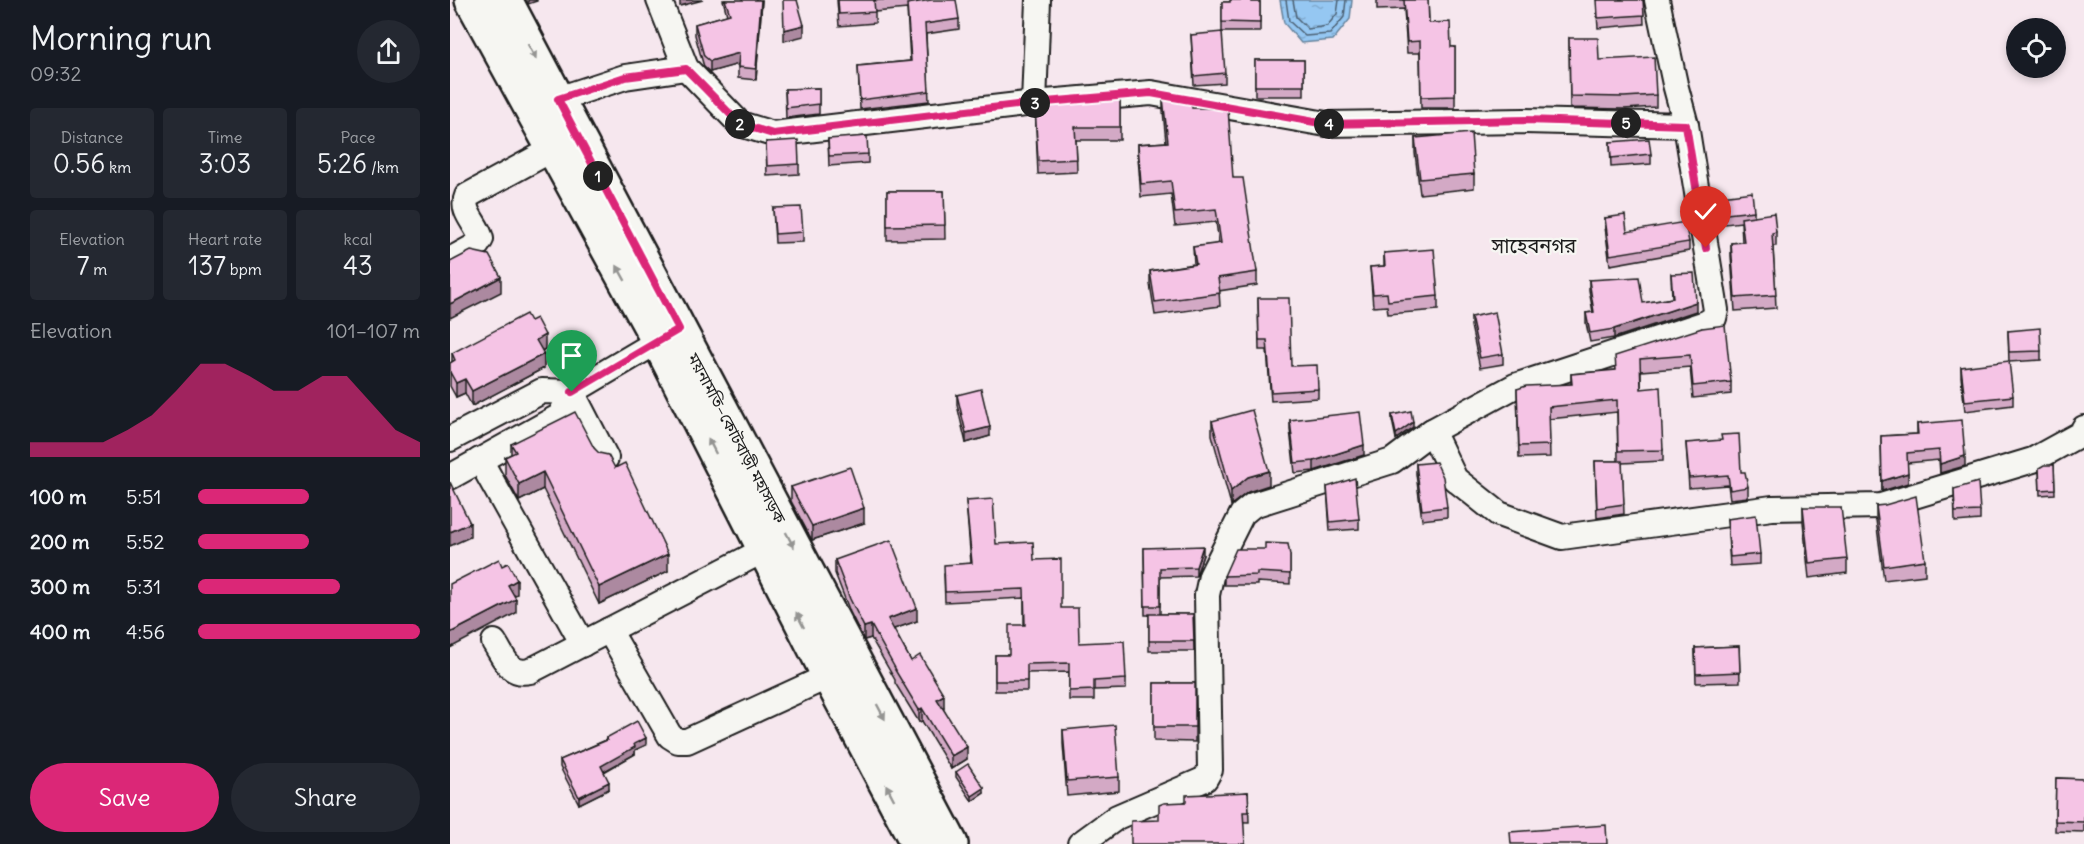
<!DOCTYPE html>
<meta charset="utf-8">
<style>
:root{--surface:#171b24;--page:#242831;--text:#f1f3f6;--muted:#9ea1a6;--accent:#db2777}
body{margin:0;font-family:Delius,"Noto Sans Bengali",sans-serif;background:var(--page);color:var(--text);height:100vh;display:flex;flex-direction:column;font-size:22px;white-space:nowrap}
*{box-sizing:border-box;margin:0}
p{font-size:20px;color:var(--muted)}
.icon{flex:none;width:33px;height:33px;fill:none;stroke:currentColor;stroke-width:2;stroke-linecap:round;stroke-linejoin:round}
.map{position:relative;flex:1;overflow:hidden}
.sheet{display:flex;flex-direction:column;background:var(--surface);width:450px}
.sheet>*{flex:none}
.buttons{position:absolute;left:1556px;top:18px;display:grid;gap:12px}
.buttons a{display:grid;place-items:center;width:60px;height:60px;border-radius:50%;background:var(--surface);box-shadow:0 3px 9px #0003;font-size:30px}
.pin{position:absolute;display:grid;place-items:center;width:51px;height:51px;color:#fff;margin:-62px -26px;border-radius:50% 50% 50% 0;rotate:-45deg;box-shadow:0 0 6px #0007}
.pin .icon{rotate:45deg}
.km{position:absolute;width:30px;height:30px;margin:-15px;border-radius:50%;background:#222;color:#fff;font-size:16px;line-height:30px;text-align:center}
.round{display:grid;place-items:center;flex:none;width:63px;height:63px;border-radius:32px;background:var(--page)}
.overview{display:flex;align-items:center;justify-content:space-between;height:102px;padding:0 30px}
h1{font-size:33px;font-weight:600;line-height:45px}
.figures{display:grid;grid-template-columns:repeat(3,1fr);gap:9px;height:102px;padding:6px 30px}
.figures div{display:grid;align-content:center;border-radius:6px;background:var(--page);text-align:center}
.figures b{font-size:26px;font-weight:600}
.figures small{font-size:16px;font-weight:400}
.figures p{font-size:16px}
.chart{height:168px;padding:12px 30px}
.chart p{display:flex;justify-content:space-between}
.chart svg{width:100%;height:108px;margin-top:6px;fill:var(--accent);opacity:.7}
.action{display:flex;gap:12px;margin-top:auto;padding:12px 30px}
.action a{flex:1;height:69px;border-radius:36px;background:var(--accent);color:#fff;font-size:24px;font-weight:600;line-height:69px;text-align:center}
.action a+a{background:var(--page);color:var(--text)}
ul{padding:0 30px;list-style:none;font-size:20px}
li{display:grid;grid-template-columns:96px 72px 1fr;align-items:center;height:45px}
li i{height:15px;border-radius:8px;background:var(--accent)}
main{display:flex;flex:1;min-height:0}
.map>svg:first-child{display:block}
</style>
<main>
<section class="sheet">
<div class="overview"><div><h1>Morning run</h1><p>09:32</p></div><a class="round"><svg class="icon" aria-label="share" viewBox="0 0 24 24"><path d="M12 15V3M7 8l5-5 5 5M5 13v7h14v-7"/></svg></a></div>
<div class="figures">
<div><p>Distance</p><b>0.56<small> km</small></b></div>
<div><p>Time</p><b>3:03</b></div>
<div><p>Pace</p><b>5:26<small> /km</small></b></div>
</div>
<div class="figures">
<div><p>Elevation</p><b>7<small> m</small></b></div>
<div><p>Heart rate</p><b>137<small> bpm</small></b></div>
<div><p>kcal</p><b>43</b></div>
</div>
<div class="chart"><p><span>Elevation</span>101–107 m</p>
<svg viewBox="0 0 160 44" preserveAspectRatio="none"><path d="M0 44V38L10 38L20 38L30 38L40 33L50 27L60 17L70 6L80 6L90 11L100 17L110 17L120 11L130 11L140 22L150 33L160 38V44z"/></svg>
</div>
<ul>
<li><b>100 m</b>5:51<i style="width:50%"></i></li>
<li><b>200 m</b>5:52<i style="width:50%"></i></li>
<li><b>300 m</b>5:31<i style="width:64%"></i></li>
<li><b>400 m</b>4:56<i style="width:100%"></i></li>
</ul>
<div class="action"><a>Save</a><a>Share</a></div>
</section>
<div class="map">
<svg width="1634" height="844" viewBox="0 0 1634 844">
<defs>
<pattern id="water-ripples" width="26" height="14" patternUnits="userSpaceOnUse" patternTransform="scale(1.5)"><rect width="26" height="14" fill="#95c7f2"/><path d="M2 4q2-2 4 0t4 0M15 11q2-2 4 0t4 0" fill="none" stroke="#80aacf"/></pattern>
</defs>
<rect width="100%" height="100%" fill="#f6e7ee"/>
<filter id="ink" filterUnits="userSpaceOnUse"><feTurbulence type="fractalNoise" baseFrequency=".0167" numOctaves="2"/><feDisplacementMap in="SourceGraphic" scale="12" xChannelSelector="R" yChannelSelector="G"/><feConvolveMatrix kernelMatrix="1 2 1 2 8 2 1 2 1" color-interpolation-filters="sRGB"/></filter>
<g filter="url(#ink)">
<polygon fill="url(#water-ripples)" stroke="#65839c" stroke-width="1.5" points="830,0 902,0 900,19 883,40 851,43 834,23"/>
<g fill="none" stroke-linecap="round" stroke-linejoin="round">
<g stroke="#4c6072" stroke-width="1.5">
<polyline points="836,0 839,21 855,36 880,34 894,17 896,0"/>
<polyline points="843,0 846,17 858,29 877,26 887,14 889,0"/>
</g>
<defs>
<g id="minor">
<polyline points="209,0 236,68 290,124 323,134 584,103 701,93 876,124 1075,121 1236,125 1225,84 1207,0"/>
<polyline points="108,99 175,77 236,68"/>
<polyline points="584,103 588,0"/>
<path d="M0,260L27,245L31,239C28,224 10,212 17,196L103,149"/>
<polyline points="122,392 156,458"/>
<polyline points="982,431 1005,479 1049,514 1112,537 1322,508 1431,506 1583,460 1632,433 1634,428"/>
<polyline points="0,439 92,391 122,392 222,333"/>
<polyline points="30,460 133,644"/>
<polyline points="0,477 110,416 122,392"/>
<polyline points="159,630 220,736 228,741 237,741 379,676"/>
<path d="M44,642C54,657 59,676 80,671L314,550"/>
<polyline points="630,844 667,817 755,779 760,770 757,595 761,576 792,514 803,505 942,461 982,431 1065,386 1256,323 1264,318 1266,310 1236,125"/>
</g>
<g id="secondary">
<polyline points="22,0 208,340 379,676 468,844"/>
<polyline points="55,0 501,844"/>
</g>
</defs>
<use href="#minor" stroke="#1c1c1c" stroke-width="28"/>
<use href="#secondary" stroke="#1c1c1c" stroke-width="38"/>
<use href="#minor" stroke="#f6f6f2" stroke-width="24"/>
<use href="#secondary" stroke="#f6f6f2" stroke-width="33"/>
</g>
<g fill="#d3a9c5" stroke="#1c1c1c" stroke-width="1.5">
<polygon points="273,0 312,0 306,80 288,78 288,64 260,72 254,67 245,35 245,24 277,15"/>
<polygon points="387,0 467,0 467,2 509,19 509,29 476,34 479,101 410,109 408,66 460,61 457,9 425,12 425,23 389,26"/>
<polygon points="927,0 978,0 979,23 1001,47 1005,47 1005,108 971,108 970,53 957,53 954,9 927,10"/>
<polygon points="1146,0 1193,0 1194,24 1148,28"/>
<rect x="772" y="2" width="38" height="30"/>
<polygon points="741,35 775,73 775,83 744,85"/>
<polygon points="1119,38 1149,60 1206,95 1206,107 1174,109 1120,108"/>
<rect x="805" y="60" width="49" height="36"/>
<polygon points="369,88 369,114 336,118 335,89"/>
<polygon points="670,97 670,140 626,140 627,172 588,174 585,105"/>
<polygon points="713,98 742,108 783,178 807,272 807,285 769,291 770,306 705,315 700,284 700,271 744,264 743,247 769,244 766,222 725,226 721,194 691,197 688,157 688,144 716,142 713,111"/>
<polygon points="965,138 1024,174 1024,188 970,194 965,153"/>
<polygon points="378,139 418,154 418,163 379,166"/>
<polygon points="316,142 349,164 349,174 317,176"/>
<polygon points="1160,142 1201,154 1201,164 1161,167"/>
<polygon points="437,191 494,191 495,239 437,240"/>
<polygon points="1264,197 1304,211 1304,216 1326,232 1326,246 1323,246 1326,308 1285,311 1281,256 1281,243 1292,242 1291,222 1267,225 1264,206"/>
<polygon points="323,208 353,232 353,242 325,243"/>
<polygon points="1155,218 1177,232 1239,242 1239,251 1160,265 1155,227"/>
<polygon points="934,253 988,296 988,310 938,314 937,306 923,307 920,267 934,266"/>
<polygon points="1221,274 1246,311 1164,338 1140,342 1136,323 1136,313 1143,312 1139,290 1139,280 1193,303 1222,298"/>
<polygon points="808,298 841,366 868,389 868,398 821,401 817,350 809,350"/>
<polygon points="1021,317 1053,354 1053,364 1030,368 1021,326"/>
<polygon points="1252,328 1281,382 1281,394 1243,398 1240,367 1191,371 1191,389 1213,450 1213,461 1172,463 1174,514 1147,518 1145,461 1168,461 1167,412 1099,419 1100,457 1069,458 1067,389 1121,384 1121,374 1165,370"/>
<polygon points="1558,331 1591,351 1591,360 1559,362"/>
<polygon points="95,349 92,351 94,368 22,406 15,393 6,397 0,386 0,363 2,362 2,353"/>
<polygon points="1511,367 1563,396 1563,405 1515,411 1511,377"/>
<polygon points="507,395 540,436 516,443 507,405"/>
<polygon points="942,415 963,427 946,439 942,420"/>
<polygon points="840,420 914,455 864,471 845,473 840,430"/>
<polygon points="762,421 819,485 798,492 781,505 762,435"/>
<polygon points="1467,424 1515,466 1490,473 1489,460 1457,463 1458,483 1432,491 1431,436 1467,434"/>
<polygon points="1236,443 1291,472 1298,487 1298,497 1280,499 1278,485 1239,488"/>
<polygon points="61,444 144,448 218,571 149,604 93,489 69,501 55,475 55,457 61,454"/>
<polygon points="966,464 997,507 997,517 972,520 966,474"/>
<polygon points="1604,465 1605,494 1590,495 1589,468"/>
<polygon points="341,487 414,523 362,540 341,501"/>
<polygon points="877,487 909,519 909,529 880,531"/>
<polygon points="1504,489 1530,511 1530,520 1505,522"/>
<polygon points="516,501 546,544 584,560 611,608 629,643 676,679 676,689 644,690 644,700 619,700 619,672 577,673 577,691 545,691 545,655 559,655 574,625 574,598 495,602 494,574 521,563"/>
<polygon points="1426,506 1475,560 1475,575 1434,580 1426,520"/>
<polygon points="1353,507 1397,559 1397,573 1359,578 1353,522"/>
<polygon points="1277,519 1310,554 1310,564 1280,566"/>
<polygon points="694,548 753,555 746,576 710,577 710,614 743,614 744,651 699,651 699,615 695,615"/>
<polygon points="840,555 840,584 807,582 807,585 774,585 774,576"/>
<polygon points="385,560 467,621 444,629 461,661 494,707 493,708 517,759 501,769 472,721 469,722 445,683 445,680 421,638 414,640 400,612 385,573"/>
<polygon points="1289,646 1290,682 1246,683 1245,648"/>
<polygon points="704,683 745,683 745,742 704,741"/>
<polygon points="613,730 669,777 669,791 617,796 613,744"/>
<polygon points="156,738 196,745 185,750 185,754 154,772 159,789 129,804 110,767 110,760 156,740"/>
<polygon points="506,772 534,793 522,801 506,777"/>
<polygon points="1606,778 1634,779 1634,832 1605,831"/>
<polygon points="798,792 799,822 709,820 736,802"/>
</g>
<g fill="#ac89a0" stroke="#1c1c1c" stroke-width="1.5">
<polygon points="78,0 87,0 87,1 78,4"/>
<polygon points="230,0 253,0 230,6"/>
<polygon points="311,0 312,0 306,80 306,69"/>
<polygon points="354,25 354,36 334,41 334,30"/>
<polygon points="289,53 289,64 260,72 260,61"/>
<polygon points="51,277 51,292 0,318 0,304"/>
<polygon points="1246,302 1246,311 1164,338 1164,329"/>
<polygon points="95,335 95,349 86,354 86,340"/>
<polygon points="94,354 94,368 22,406 22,391"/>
<polygon points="15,379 15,393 6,397 6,383"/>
<polygon points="963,422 963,427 946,439 946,434"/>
<polygon points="540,427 540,436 516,443 516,433"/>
<polygon points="914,445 914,455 864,471 864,461"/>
<polygon points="1515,456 1515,466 1490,473 1490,464"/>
<polygon points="819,471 819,485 798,492 781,505 781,491 798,477"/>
<polygon points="93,472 93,489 69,501 69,484"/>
<polygon points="1458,473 1458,483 1432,491 1432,481"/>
<polygon points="414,508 414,523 362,540 362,526"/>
<polygon points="20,523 20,537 0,546 0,532"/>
<polygon points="753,546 753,555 746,576 746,567"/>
<polygon points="218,554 218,571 149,604 149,587"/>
<polygon points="67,580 67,594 58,599 58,585"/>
<polygon points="66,599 66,613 0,648 0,633"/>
<polygon points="467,608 467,621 438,631 438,619"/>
<polygon points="421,625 421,638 414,640 414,627"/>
<polygon points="494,695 494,707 487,712 487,699"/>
<polygon points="472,708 472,721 469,722 469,710"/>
<polygon points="196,738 196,745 185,750 185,754 151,773 151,766 184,744"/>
<polygon points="517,747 517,759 501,769 501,756"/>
<polygon points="159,782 159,789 129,804 129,797"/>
<polygon points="534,788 534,793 522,801 522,796"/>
</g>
<g fill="#f5c4e5" stroke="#1c1c1c" stroke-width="1.5">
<polygon points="275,0 311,0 306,69 288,67 289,53 260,61 254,56 245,24 280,14"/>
<polygon points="333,0 347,0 354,25 334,30"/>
<polygon points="388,0 430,0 424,1 425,12 389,14"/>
<polygon points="481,0 506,0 509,19 475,24 479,91 410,100 408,66 461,61 457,4"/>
<polygon points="780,0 802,0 802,2 810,2 810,23 772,22 772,2 780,2"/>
<polygon points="954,0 978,0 979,23 1000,22 1001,47 1005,47 1005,96 971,97 970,41 957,42"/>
<polygon points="1147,0 1193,0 1194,15 1148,18"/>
<polygon points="772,32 775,73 744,76 741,35"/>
<polygon points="1119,38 1148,38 1149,60 1204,57 1206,95 1174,97 1120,96"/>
<rect x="805" y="60" width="49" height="26"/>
<polygon points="369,88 369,104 336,108 335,89"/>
<polygon points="670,97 670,127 625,127 627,159 588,161 585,105"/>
<polygon points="713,98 742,102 742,108 778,108 783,178 793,178 807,272 768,278 770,293 705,302 700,271 746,264 743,247 771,243 766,209 725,213 721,181 691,184 688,144 718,142"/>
<polygon points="1021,133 1024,174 970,179 965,138"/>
<polygon points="417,136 418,154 379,156 378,139"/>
<polygon points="1199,139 1201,154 1161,158 1160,142"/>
<polygon points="348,140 349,164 317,166 316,142"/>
<polygon points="437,191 494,191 495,225 437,226"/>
<polygon points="1302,192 1304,211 1267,215 1264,197"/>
<polygon points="351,207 353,232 325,234 323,208"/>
<polygon points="1324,213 1326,232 1322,233 1326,295 1285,298 1281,243 1294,242 1291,218"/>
<polygon points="1175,215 1177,232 1235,222 1239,242 1160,255 1155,218"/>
<polygon points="984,249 988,296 938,301 937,293 923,294 920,267 935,266 934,253"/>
<polygon points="21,251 39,255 51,277 0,304 0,262"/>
<polygon points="1244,273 1246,302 1164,329 1140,333 1136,313 1144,312 1139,280 1189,277 1193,303 1223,298 1221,274"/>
<polygon points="808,298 839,298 841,366 867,365 868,389 821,392 817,340 809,340"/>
<polygon points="1045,312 1053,354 1030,358 1021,317"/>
<polygon points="76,314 80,321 86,318 95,335 86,340 94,354 22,391 15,379 6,383 0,372 0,363 5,360 2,353"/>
<polygon points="1275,325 1281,382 1243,386 1240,355 1190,359 1191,389 1210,387 1213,450 1168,451 1167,400 1099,407 1100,445 1069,446 1067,389 1076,386 1122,384 1121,374 1166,370 1165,356 1252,328"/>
<polygon points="1590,328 1591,351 1559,352 1558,331"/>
<polygon points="1559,361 1563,396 1515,401 1511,367"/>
<polygon points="531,389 540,427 516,433 507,395"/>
<polygon points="802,410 819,471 798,477 781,491 762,421"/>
<polygon points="961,411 963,422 946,434 942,415"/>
<polygon points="125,412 144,448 149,453 158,455 165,468 175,463 218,554 149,587 93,472 69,484 55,457 66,452 61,444"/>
<polygon points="910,412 914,445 864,461 845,463 840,420"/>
<polygon points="1512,420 1515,456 1490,464 1489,450 1457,453 1458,473 1432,481 1431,436 1468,434 1467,424"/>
<polygon points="1289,434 1291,472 1295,472 1298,487 1280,490 1278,475 1239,478 1236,443 1272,440 1271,435"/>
<polygon points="1145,461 1172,461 1174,504 1147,508"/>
<polygon points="986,462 993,477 997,507 972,510 966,464"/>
<polygon points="1594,465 1604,465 1605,489 1590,490 1589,468"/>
<polygon points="400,467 414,508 362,526 341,487"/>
<polygon points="905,478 909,519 880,522 877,487"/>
<polygon points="0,482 20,523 0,532"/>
<polygon points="1528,482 1530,511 1505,512 1504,489"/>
<polygon points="1466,496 1475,560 1434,566 1426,506 1435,505"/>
<polygon points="543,499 546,544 583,542 584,560 611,559 611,608 628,608 629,643 674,641 676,679 644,681 644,690 619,691 619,663 577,664 577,681 545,681 545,655 559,655 559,625 575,625 574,589 495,592 494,565 522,563 516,501"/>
<polygon points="1353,507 1391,507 1397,559 1359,563"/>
<polygon points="1306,515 1310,554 1280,557 1277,519"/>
<polygon points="441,540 467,608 438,619 461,661 470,655 494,695 487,699 517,747 501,756 472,708 469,710 445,670 446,670 421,625 414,627 400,599 385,560"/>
<polygon points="815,543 838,544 840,555 840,574 807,572 807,575 774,576 786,549 815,549"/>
<polygon points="753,546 746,567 710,568 710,606 695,606 694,548"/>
<polygon points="49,559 52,566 58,563 67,580 58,585 66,599 0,633 0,584"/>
<polygon points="699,614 743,614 744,641 699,641"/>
<polygon points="1289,646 1290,672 1246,674 1245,648"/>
<rect x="704" y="683" width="41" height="44"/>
<polygon points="187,721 196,738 184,744 185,747 151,766 159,782 129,797 110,760 157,740 156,738"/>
<polygon points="665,725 669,777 617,781 613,730"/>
<polygon points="518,764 534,788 522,796 506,772"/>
<polygon points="1606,778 1634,779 1634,822 1605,821"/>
<polygon points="798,792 799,812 793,812 795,844 681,844 681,821 709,820 709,805 714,803 736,802 736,795"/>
<polygon points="1156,825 1157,844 1061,844 1060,832"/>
</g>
<defs><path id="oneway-solid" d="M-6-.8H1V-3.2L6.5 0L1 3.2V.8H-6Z" transform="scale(1.5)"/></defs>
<g fill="#949492">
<use href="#oneway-solid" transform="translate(82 52) rotate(62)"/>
<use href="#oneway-solid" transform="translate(171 273) rotate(-119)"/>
<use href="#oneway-solid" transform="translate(262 446) rotate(-117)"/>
<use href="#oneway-solid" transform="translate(340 540) rotate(62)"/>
<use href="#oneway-solid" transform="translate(350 620) rotate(-117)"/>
<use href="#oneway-solid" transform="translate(431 712) rotate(62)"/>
<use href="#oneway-solid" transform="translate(440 792) rotate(-118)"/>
</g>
</g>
<g fill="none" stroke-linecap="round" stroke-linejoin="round" filter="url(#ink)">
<defs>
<polyline id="route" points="122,392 229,329 108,99 175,77 236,69 290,124 323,134 584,103 701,93 876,124 1075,120 1236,125 1256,248"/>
</defs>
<use href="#route" stroke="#fff" stroke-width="12"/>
<use href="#route" stroke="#db2777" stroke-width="8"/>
</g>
<g text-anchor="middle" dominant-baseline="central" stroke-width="4.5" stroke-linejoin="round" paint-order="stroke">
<g font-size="16" fill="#1c1c1c" stroke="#f6f6f2">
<text transform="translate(287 438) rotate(62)">ময়নামতি–কোটবাড়ী মহাসড়ক</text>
</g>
<g font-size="20" fill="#1c1c1c" stroke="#f6f6f2">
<text x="1084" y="245">সাহেবনগর</text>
</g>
</g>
</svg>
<div class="buttons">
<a><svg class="icon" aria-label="locate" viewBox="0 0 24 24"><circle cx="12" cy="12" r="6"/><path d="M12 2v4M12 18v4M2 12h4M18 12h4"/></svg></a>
</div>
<div class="pin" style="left:122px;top:392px;background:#1e9e55"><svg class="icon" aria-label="arrive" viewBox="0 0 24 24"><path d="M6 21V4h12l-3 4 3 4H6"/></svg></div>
<div class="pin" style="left:1256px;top:248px;background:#d93025"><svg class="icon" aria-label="check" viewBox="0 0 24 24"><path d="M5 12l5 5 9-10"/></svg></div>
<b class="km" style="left:148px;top:176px">1</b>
<b class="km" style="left:290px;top:124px">2</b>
<b class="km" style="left:585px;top:103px">3</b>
<b class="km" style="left:879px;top:124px">4</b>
<b class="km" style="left:1176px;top:123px">5</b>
</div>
</main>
